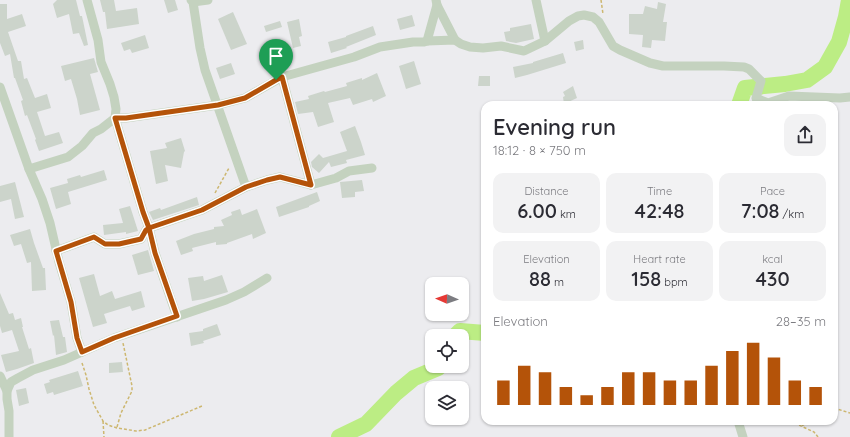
<!DOCTYPE html>
<meta charset="utf-8">
<style>
:root{--surface:#fff;--page:#f2f2f3;--text:#2b2b33;--muted:#7c7c81;--accent:#b45309}
body{margin:0;font-family:Quicksand,sans-serif;background:var(--page);color:var(--text);height:100vh;display:flex;flex-direction:column;font-size:15px;white-space:nowrap}
*{box-sizing:border-box;margin:0}
p{font-size:13px;color:var(--muted)}
.icon{flex:none;width:22px;height:22px;fill:none;stroke:currentColor;stroke-width:2;stroke-linecap:round;stroke-linejoin:round}
.map{position:relative;flex:1;overflow:hidden}
.sheet{position:absolute;left:481px;top:101px;width:357px;height:324px;display:flex;flex-direction:column;background:var(--surface);border-radius:12px;box-shadow:0 1px 3px #0004}
.sheet>*{flex:none}
.needle{width:26px;rotate:272deg}
.controls{position:absolute;left:425px;top:277px;display:grid;gap:8px}
.controls a{display:grid;place-items:center;width:44px;height:44px;border-radius:8px;background:var(--surface);box-shadow:0 1px 3px #0004;font-size:20px}
.pin{position:absolute;display:grid;place-items:center;width:34px;height:34px;color:#fff;margin:-41px -17px;border-radius:50% 50% 50% 0;rotate:-45deg;box-shadow:0 0 4px #0007}
.pin .icon{rotate:45deg}
.round{display:grid;place-items:center;flex:none;width:42px;height:42px;border-radius:12px;background:var(--page)}
.overview{display:flex;align-items:center;justify-content:space-between;height:68px;padding:0 12px}
h1{font-size:22px;font-weight:600;line-height:30px}
.figures{display:grid;grid-template-columns:repeat(3,1fr);gap:6px;height:68px;padding:4px 12px}
.figures div{display:grid;align-content:center;border-radius:10px;background:var(--page);text-align:center}
.figures b{font-size:20px;font-weight:600}
.figures small{font-size:11px;font-weight:400}
.figures p{font-size:11px}
.chart{height:112px;padding:8px 12px}
.chart p{display:flex;justify-content:space-between}
.chart svg{width:100%;height:72px;margin-top:4px;stroke:var(--accent);stroke-width:6}
.map>svg:first-child{display:block}
</style>
<div class="map">
<svg width="850" height="437" viewBox="0 0 850 437">
<rect width="100%" height="100%" fill="#ececef"/>
<g fill="none" stroke-linecap="round" stroke-linejoin="round">
<g stroke="#bced84" stroke-width="16">
<polyline points="739,105 745,88 785,84 807,80 825,67 839,42 846,17 849,0"/>
<polyline points="455,336 460,331 485,333"/>
<polyline points="339,437 366,424 396,393 414,378 438,368 440,366"/>
</g>
</g>
<g fill="#ccd4cb">
<polygon points="57,0 76,0 80,16 82,16 88,45 84,46 79,33 73,34 69,14 57,18 53,4"/>
<polygon points="100,0 114,0 116,11 137,8 139,24 107,29 105,12 103,12"/>
<polygon points="164,0 175,0 178,10 168,13"/>
<polygon points="658,2 666,4 663,22 667,22 665,41 652,40 651,48 642,47 643,35 629,34 629,14 643,14 645,6 657,9"/>
<polygon points="0,4 7,4 7,19 22,14 26,26 8,32 18,61 21,61 24,79 27,78 35,98 47,94 51,108 37,112 45,136 59,132 63,143 39,151 35,140 36,139 27,115 25,116 21,101 23,100 15,78 14,78 10,54 5,56 0,43"/>
<polygon points="233,12 247,44 231,50 218,19"/>
<polygon points="412,15 415,26 400,30 397,19"/>
<polygon points="299,19 302,36 299,37 301,46 293,48 287,22"/>
<polygon points="280,21 282,27 266,32 264,26"/>
<polygon points="531,24 534,39 516,43 506,41 504,32 510,31 510,28"/>
<polygon points="373,26 376,35 346,47 347,48 331,53 328,42 346,37 346,36"/>
<polygon points="145,35 149,48 132,53 130,49 124,51 121,43"/>
<polygon points="583,40 584,49 576,51 574,42"/>
<polygon points="563,53 566,63 527,75 515,78 513,67 533,63 533,62"/>
<polygon points="94,58 98,72 90,74 100,110 80,115 77,99 71,79 65,81 61,66"/>
<polygon points="414,61 421,84 406,89 399,66"/>
<polygon points="231,63 235,74 220,79 216,68"/>
<polygon points="377,73 386,96 373,102 372,99 353,105 350,98 328,103 334,122 318,127 313,112 298,114 295,102 309,99 308,96 324,91 325,92 347,86 346,83 362,78 362,80"/>
<polygon points="479,76 490,76 490,86 478,86"/>
<polygon points="573,86 577,98 564,104 563,97 565,96 563,92"/>
<polygon points="355,126 361,142 365,155 346,160 347,163 331,167 329,162 319,173 312,167 311,162 319,154 323,158 347,151 340,132"/>
<polygon points="181,138 185,151 184,152 181,168 165,165 168,181 156,184 150,151 167,148 165,143"/>
<polygon points="104,170 107,180 68,192 71,204 56,209 50,188 68,183 67,179 80,175 81,177"/>
<polygon points="362,180 364,191 355,192 355,197 342,198 340,182"/>
<polygon points="15,182 24,217 15,219 11,199 0,202 0,186"/>
<polygon points="317,192 320,201 309,206 309,207 279,217 276,207"/>
<polygon points="197,197 199,205 153,220 149,212 160,208 161,210"/>
<polygon points="130,206 138,231 126,234 126,232 104,235 103,225 123,223 119,209"/>
<polygon points="240,209 242,215 257,209 266,233 253,239 252,234 227,243 227,244 216,245 216,242 192,248 193,251 181,255 176,241 194,234 214,229 214,227 224,226 221,220 232,215 231,212"/>
<polygon points="30,229 34,243 43,268 45,268 46,290 32,291 31,262 27,263 21,244 14,246 10,235"/>
<polygon points="148,250 154,271 138,275 132,255"/>
<polygon points="94,274 100,296 112,291 115,299 141,291 145,307 132,311 130,306 104,314 107,323 93,327 79,278"/>
<polygon points="222,275 228,292 204,299 192,301 188,278 203,276 204,281"/>
<polygon points="0,293 9,314 13,313 15,320 21,318 23,327 22,327 29,349 31,348 34,363 17,369 6,372 1,355 19,351 12,330 2,333 0,326"/>
<polygon points="59,320 63,337 65,337 67,352 56,355 54,335 53,336 50,321"/>
<polygon points="217,324 221,335 203,341 204,343 191,346 189,333 203,331 203,329"/>
<polygon points="122,362 123,372 109,373 109,363"/>
<polygon points="78,371 83,386 54,395 53,392 47,394 44,384 50,382 49,380"/>
<polygon points="26,388 29,403 19,406 16,390"/>
</g>
<g fill="none" stroke-linecap="round" stroke-linejoin="round">
<g stroke="#cdb770" stroke-width="1.5" stroke-dasharray="3 2" stroke-linecap="butt">
<polyline points="601,0 603,14"/>
<polyline points="215,193 229,168"/>
<polyline points="82,363 86,375 89,389 94,405 103,421 108,425 117,428 136,431 145,430 202,406"/>
<polyline points="834,408 850,413"/>
<polyline points="103,421 104,437"/>
<polyline points="790,421 814,432 818,437"/>
<polyline points="802,426 809,421"/>
<polyline points="117,427 121,413 132,391 132,386 123,343"/>
</g>
<g stroke="#c4d2bf" stroke-width="9">
<polyline points="191,0 193,2 200,48 205,70 246,187"/>
<polyline points="436,0 437,5 455,40"/>
<polyline points="536,0 545,41"/>
<polyline points="193,2 208,0"/>
<polyline points="427,41 437,5"/>
<polyline points="282,77 311,185"/>
<polyline points="0,87 29,169 42,199 50,223 59,262 71,302 77,338 82,352"/>
<polyline points="29,169 68,157 82,146 93,133 101,129 115,118 116,109 114,97 110,84 101,62 98,40 87,0"/>
<polyline points="56,251 94,237 105,244 119,244 141,239 146,230 149,228 202,210 246,187 267,180 280,177 311,185 336,178 349,171 372,168"/>
<polyline points="177,317 155,253 149,228 143,212 115,118 126,118 218,105 245,98 282,77 354,57 380,47 413,42 424,42 427,41 455,40 461,44 470,47 483,48 501,46 524,51 545,41 569,21 578,16 584,15 593,17 599,22 613,46 620,50 650,63 663,66 724,66 744,67 749,69 761,81 756,98 768,103 789,96 840,98 850,97"/>
<polyline points="0,376 7,391"/>
<polyline points="738,421 743,437"/>
<polyline points="9,437 9,411 7,399 7,391 11,382 18,378 33,370 64,360 114,338 226,300 244,292 267,278"/>
</g>
</g>
<g fill="none" stroke-linecap="round" stroke-linejoin="round">
<defs>
<polyline id="route" points="276,80 245,98 218,105 126,118 115,118 143,212 149,228 155,253 177,316 114,338 82,352 77,338 71,302 56,251 94,237 105,244 119,244 141,239 146,230 149,228 202,210 246,187 267,180 280,177 311,185 282,77 276,80"/>
</defs>
<use href="#route" stroke="#fff" stroke-width="8"/>
<use href="#route" stroke="#b45309" stroke-width="5"/>
</g>
</svg>
<div class="controls">
<a><svg class="needle" viewBox="-14 -14 28 28"><path d="M0-13l5 13h-10z" fill="#e53935"/><path d="M0 13l5-13h-10z" fill="#7c7c81"/></svg></a>
<a><svg class="icon" aria-label="locate" viewBox="0 0 24 24"><circle cx="12" cy="12" r="6"/><path d="M12 2v4M12 18v4M2 12h4M18 12h4"/></svg></a>
<a><svg class="icon" aria-label="layers" viewBox="0 0 24 24"><path d="M12 4l9 5-9 5-9-5zM3 14l9 5 9-5"/></svg></a>
</div>
<div class="pin" style="left:276px;top:80px;background:#1e9e55"><svg class="icon" aria-label="arrive" viewBox="0 0 24 24"><path d="M6 21V4h12l-3 4 3 4H6"/></svg></div>
<section class="sheet">
<div class="overview"><div><h1>Evening run</h1><p>18:12 · 8 × 750 m</p></div><a class="round"><svg class="icon" aria-label="share" viewBox="0 0 24 24"><path d="M12 15V3M7 8l5-5 5 5M5 13v7h14v-7"/></svg></a></div>
<div class="figures">
<div><p>Distance</p><b>6.00<small> km</small></b></div>
<div><p>Time</p><b>42:48</b></div>
<div><p>Pace</p><b>7:08<small> /km</small></b></div>
</div>
<div class="figures">
<div><p>Elevation</p><b>88<small> m</small></b></div>
<div><p>Heart rate</p><b>158<small> bpm</small></b></div>
<div><p>kcal</p><b>430</b></div>
</div>
<div class="chart"><p><span>Elevation</span>28–35 m</p>
<svg viewBox="0 0 160 44" preserveAspectRatio="none"><path d="M5 44V29M15 44V20M25 44V24M35 44V33M45 44V38M55 44V33M65 44V24M75 44V24M85 44V29M95 44V29M105 44V20M115 44V11M125 44V6M135 44V15M145 44V29M155 44V33"/></svg>
</div>
</section>
</div>
